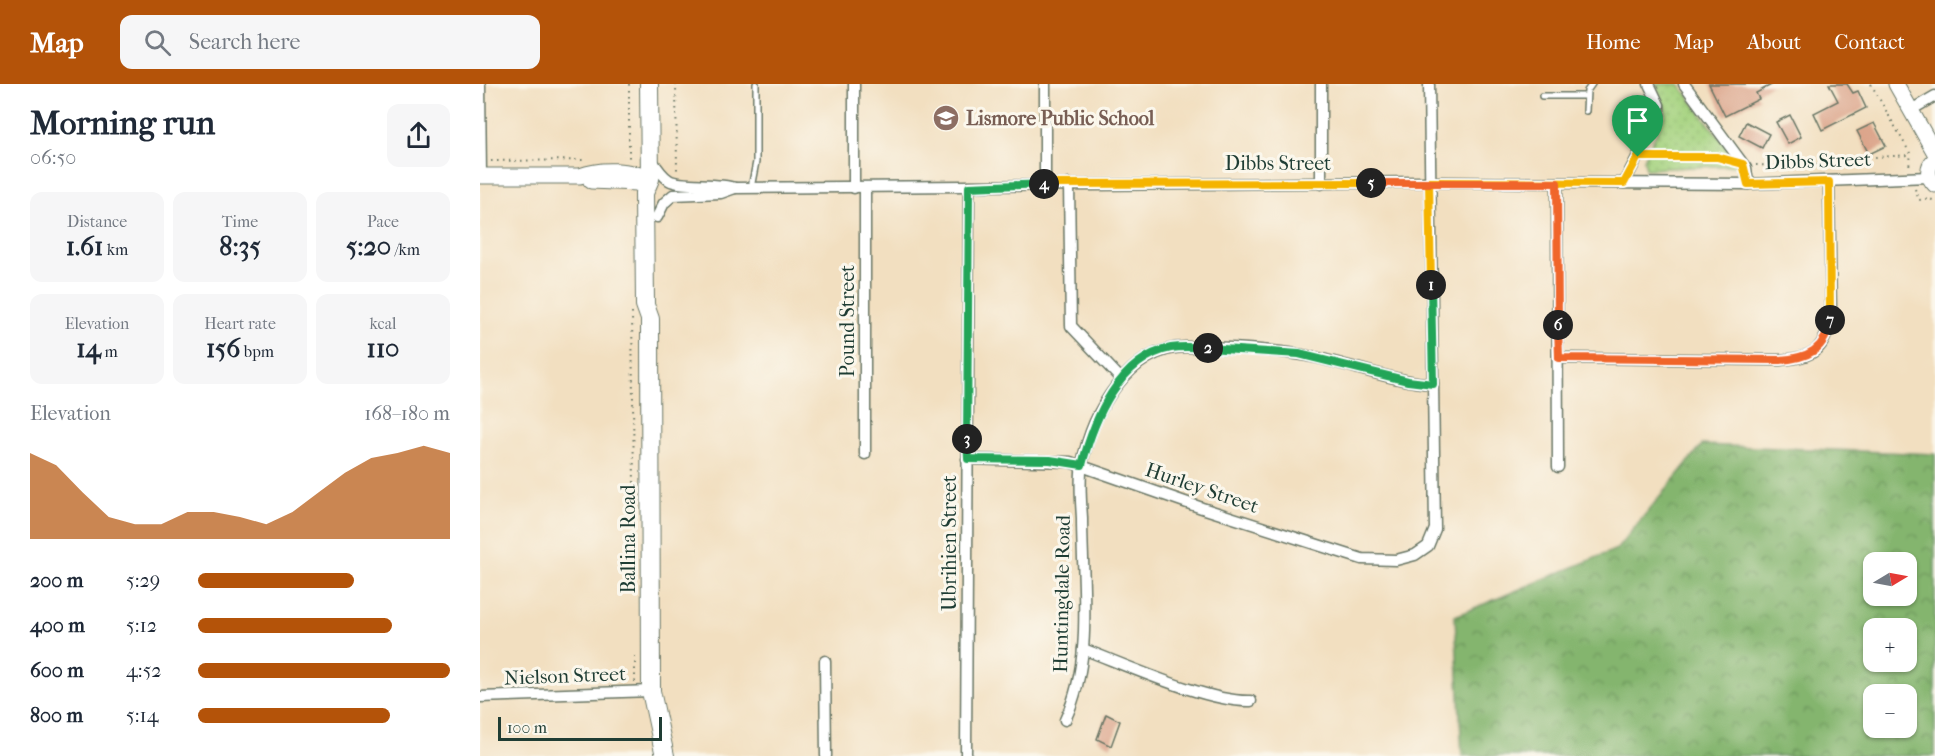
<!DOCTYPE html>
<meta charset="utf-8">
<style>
:root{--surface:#fff;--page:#f6f6f7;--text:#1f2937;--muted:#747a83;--accent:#b45309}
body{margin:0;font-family:"IM FELL French Canon",serif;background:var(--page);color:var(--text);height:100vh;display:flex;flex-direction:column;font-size:22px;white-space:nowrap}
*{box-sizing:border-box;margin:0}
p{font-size:20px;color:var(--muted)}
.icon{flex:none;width:33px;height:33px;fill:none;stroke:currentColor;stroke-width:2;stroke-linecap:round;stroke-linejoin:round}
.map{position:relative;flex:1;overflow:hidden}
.sheet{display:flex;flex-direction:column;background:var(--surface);width:480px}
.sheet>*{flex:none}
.needle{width:39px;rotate:80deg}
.tools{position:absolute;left:1383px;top:468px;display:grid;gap:12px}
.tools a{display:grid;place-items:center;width:54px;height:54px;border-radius:12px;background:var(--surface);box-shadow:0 2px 4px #0004;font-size:30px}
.scale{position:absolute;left:18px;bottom:15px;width:164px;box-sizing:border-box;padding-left:6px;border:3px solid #1f3d34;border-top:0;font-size:16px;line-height:21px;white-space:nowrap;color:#1f3d34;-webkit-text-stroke:4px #fbf7ec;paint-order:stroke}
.pin{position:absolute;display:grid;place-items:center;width:51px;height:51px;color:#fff;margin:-62px -26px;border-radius:50% 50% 50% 0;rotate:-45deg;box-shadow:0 0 6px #0007}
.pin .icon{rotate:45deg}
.km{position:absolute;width:30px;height:30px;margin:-15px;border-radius:50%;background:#222;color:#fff;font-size:16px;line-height:30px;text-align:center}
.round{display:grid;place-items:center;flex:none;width:63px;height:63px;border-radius:12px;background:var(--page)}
.headline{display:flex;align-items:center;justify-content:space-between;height:102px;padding:0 30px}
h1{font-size:33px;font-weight:700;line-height:45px}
.metrics{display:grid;grid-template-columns:repeat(3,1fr);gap:9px;height:102px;padding:6px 30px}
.metrics div{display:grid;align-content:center;border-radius:12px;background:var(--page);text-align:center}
.metrics b{font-size:26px;font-weight:700}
.metrics small{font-size:16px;font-weight:400}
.metrics p{font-size:16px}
.chart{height:168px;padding:12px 30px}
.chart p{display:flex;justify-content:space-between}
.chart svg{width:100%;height:108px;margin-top:6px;fill:var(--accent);opacity:.7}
ul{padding:0 30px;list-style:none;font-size:20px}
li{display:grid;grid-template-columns:96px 72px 1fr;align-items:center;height:45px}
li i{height:15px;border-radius:8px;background:var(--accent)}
header{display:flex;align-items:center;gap:36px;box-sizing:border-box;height:84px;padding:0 30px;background:var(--accent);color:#fff}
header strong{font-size:28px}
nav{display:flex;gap:33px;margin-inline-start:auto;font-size:21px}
.search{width:420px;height:54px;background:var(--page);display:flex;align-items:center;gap:15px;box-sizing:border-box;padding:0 21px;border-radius:12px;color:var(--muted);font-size:22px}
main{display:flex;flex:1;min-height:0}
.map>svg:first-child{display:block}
</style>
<header>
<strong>Map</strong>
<div class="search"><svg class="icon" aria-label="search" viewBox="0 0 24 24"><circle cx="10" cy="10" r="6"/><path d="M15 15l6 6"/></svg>Search here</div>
<nav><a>Home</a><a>Map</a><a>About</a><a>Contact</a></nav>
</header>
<main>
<section class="sheet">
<div class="headline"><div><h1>Morning run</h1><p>06:50</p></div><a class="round"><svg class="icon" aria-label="share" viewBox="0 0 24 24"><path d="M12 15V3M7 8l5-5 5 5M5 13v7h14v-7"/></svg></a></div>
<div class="metrics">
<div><p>Distance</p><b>1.61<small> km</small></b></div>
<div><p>Time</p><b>8:35</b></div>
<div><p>Pace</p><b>5:20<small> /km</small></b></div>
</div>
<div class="metrics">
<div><p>Elevation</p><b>14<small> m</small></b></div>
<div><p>Heart rate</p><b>156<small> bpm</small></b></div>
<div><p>kcal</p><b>110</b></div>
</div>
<div class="chart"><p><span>Elevation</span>168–180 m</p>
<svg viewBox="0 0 160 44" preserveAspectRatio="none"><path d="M0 44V9L10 14L20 25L30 35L40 38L50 38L60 33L70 33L80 35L90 38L100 33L110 25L120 17L130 11L140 9L150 6L160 9V44z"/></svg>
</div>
<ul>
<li><b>200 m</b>5:29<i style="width:62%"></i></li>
<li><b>400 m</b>5:12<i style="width:77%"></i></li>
<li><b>600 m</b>4:52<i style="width:100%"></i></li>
<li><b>800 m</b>5:14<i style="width:76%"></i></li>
</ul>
</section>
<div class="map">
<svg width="1455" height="672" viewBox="0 0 1455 672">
<defs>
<pattern id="green-dots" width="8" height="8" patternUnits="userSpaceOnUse" patternTransform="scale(1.5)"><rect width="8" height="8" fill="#a6d380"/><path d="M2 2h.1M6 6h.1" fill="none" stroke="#8eb66f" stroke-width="1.8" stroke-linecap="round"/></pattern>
<pattern id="forest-crowns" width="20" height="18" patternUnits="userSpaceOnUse" patternTransform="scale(1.5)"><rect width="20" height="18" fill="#84b56e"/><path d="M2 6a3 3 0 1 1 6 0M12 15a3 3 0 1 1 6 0" fill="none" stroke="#6b945b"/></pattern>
</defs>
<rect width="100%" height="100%" fill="#fbf7ec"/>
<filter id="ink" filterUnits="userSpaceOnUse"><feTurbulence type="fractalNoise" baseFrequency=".0167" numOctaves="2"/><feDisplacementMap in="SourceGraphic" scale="12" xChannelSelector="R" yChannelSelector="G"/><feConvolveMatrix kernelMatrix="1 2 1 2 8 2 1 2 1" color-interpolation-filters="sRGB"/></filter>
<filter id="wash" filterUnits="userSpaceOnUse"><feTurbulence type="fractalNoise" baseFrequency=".008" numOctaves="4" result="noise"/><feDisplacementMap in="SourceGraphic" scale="24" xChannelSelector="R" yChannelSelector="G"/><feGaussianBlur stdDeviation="1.35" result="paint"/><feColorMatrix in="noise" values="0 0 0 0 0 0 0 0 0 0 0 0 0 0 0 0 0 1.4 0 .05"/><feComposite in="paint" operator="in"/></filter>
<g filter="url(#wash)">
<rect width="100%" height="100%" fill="#f2dfc0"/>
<polygon fill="url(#green-dots)" stroke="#62885a" stroke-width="1.5" points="1176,0 1199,0 1260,81 1166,85 1164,75 1186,29"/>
<path fill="url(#forest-crowns)" stroke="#527951" stroke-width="1.5" fill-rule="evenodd" d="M1222,361L1455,370V672H982L975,532L1137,465ZM1394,478H1426V512H1394ZM1394,544H1426V578H1394ZM1394,610H1426V644H1394Z"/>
<g id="blocks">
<g fill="#dca58b">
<polygon points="1229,0 1293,0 1276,9 1279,15 1245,32"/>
<polygon points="1349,0 1367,0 1373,9 1378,7 1386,24 1342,46 1334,29 1358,17"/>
<polygon points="1310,31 1321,53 1308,60 1296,38"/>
<polygon points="1266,38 1289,50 1282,64 1259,52"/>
<polygon points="1394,39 1406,62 1389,70 1377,47"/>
<polygon points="626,630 640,637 631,662 617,655"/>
</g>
</g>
</g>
<g filter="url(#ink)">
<use href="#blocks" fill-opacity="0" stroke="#697665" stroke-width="1.5"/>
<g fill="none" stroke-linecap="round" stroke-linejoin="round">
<defs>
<g id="lane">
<polyline points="1062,12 1106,12"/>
<polyline points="1106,27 1107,7 1112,0"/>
<polyline points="271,104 276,78 276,0"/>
</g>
<g id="street">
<polyline points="374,0 374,104"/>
<polyline points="841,0 841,100"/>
<polyline points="1204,0 1266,84 1268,100"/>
<polyline points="0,1 1,92"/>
<polyline points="1431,26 1455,12"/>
<path d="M170,73C175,81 181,91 189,96C200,103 237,98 255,104L949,98L1268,100L1449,93"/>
<polyline points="1077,99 1078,383"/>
<polyline points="1144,99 1179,31 1179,21 1169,0"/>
<polyline points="565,100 565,0"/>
<polyline points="589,100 591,242 641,295"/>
<polyline points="385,104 385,370"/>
<polyline points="177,133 184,119 193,111 241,109 255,104"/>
<path d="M1079,274L1300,276C1332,274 1345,267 1351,233L1349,98"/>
<polyline points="487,375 590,378 722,424 882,475 916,476 935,471 948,462 955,445 949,0"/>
<path d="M603,565C646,581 729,619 771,617"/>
<polyline points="345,577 346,672"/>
<polyline points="0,613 171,607"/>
<path d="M585,636C614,575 602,501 602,434C601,417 599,397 602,380C612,328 648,264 706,263C747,263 793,265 833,273C873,281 912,297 953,300"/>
<polyline points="486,672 489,103"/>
</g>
<g id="secondary">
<polyline points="1416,0 1455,69"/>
<path d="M1455,75C1446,83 1447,93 1455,101"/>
<path d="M0,92H100C121,84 150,85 170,95"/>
<polyline points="111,97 157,99 170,95"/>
</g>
<polyline id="primary" points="169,0 170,95 164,109 165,221 170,235 171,607 185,672"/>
</defs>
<use href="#lane" stroke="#697665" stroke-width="8"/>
<use href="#street" stroke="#697665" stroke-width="13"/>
<use href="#secondary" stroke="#697665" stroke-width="17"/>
<use href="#primary" stroke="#697665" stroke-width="20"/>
<g stroke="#697665" stroke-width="2" stroke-dasharray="1.5 4.5" stroke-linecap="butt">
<polyline points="149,0 149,75"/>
<polyline points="196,0 197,87"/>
<polyline points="1391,0 1431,71 1429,82"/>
<polyline points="1170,74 1237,73 1247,77"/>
<polyline points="11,77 104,76"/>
<polyline points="1276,81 1322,83 1363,75 1431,71"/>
<polyline points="1435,105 1439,116 1450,115 1455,117"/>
<polyline points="152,229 155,490"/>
<polyline points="155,598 155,568"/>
</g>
<use href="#lane" stroke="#fff" stroke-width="5"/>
<use href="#street" stroke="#fff" stroke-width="10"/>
<use href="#secondary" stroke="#fff" stroke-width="15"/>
<use href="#primary" stroke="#fff" stroke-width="18"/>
</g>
</g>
<g fill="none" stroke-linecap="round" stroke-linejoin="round" filter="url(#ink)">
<defs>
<polyline id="split-1" points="951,201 949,98 1144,99 1158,73"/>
<polyline id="split-2" points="728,264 819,270 928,297 953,300 951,201"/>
<path id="split-3" d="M487,355L488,375L570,376L602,381C614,335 639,274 691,264C703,262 716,263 728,264"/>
<polyline id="split-4" points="487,355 489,103 564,100"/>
<polyline id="split-5" points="564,100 891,99"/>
<polyline id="split-6" points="891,99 1077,99 1078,241"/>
<path id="split-7" d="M1078,241L1079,274L1300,276C1328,274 1346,266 1350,236"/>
<polyline id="split-8" points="1158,73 1237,73 1263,80 1268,100 1349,98 1350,236"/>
</defs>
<use href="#split-1" stroke="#fff" stroke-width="12"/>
<use href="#split-2" stroke="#fff" stroke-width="12"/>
<use href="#split-3" stroke="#fff" stroke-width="12"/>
<use href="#split-4" stroke="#fff" stroke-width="12"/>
<use href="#split-5" stroke="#fff" stroke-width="12"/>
<use href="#split-6" stroke="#fff" stroke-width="12"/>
<use href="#split-7" stroke="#fff" stroke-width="12"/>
<use href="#split-8" stroke="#fff" stroke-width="12"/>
<use href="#split-1" stroke="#f5b400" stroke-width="8"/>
<use href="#split-2" stroke="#22a559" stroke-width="8"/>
<use href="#split-3" stroke="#22a559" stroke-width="8"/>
<use href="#split-4" stroke="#22a559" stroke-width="8"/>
<use href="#split-5" stroke="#f5b400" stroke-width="8"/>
<use href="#split-6" stroke="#f0652b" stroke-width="8"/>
<use href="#split-7" stroke="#f0652b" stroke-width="8"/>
<use href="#split-8" stroke="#f5b400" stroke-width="8"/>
</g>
<defs>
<symbol id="school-disc" viewBox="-11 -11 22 22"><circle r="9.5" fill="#8d6e63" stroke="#fbf7ec"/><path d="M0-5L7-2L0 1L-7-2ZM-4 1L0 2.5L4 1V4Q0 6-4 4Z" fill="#fff"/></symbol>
</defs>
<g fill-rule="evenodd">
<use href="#school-disc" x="451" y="19" width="30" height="30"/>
</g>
<g text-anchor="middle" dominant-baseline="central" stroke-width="6" stroke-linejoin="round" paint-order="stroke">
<g font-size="20" font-weight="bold" fill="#785e54" stroke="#fbf7ec" text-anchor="start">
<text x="486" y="34">Lismore Public School</text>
</g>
<g font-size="20" fill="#1f3d34" stroke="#fbf7ec">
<text transform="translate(1338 77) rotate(-2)">Dibbs Street</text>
<text x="798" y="79">Dibbs Street</text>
<text transform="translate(367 237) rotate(-90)">Pound Street</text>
<text transform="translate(722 404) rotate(19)">Hurley Street</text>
<text transform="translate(148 455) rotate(-90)">Ballina Road</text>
<text transform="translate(469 459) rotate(-90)">Ubrihien Street</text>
<text transform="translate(582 510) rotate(-89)">Huntingdale Road</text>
<text transform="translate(85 592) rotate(-2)">Nielson Street</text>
</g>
</g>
</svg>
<div class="tools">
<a><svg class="needle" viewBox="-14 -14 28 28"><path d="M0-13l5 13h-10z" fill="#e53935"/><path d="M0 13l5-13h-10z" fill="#747a83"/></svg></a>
<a>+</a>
<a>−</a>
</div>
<div class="scale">100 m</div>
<div class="pin" style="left:1158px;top:73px;background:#1e9e55"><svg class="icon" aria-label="arrive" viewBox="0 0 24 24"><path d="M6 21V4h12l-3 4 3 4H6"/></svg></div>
<b class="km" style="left:951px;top:201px">1</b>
<b class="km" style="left:728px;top:264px">2</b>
<b class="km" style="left:487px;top:355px">3</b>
<b class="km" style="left:564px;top:100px">4</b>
<b class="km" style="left:891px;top:99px">5</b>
<b class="km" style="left:1078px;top:241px">6</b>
<b class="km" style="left:1350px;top:236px">7</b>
</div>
</main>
